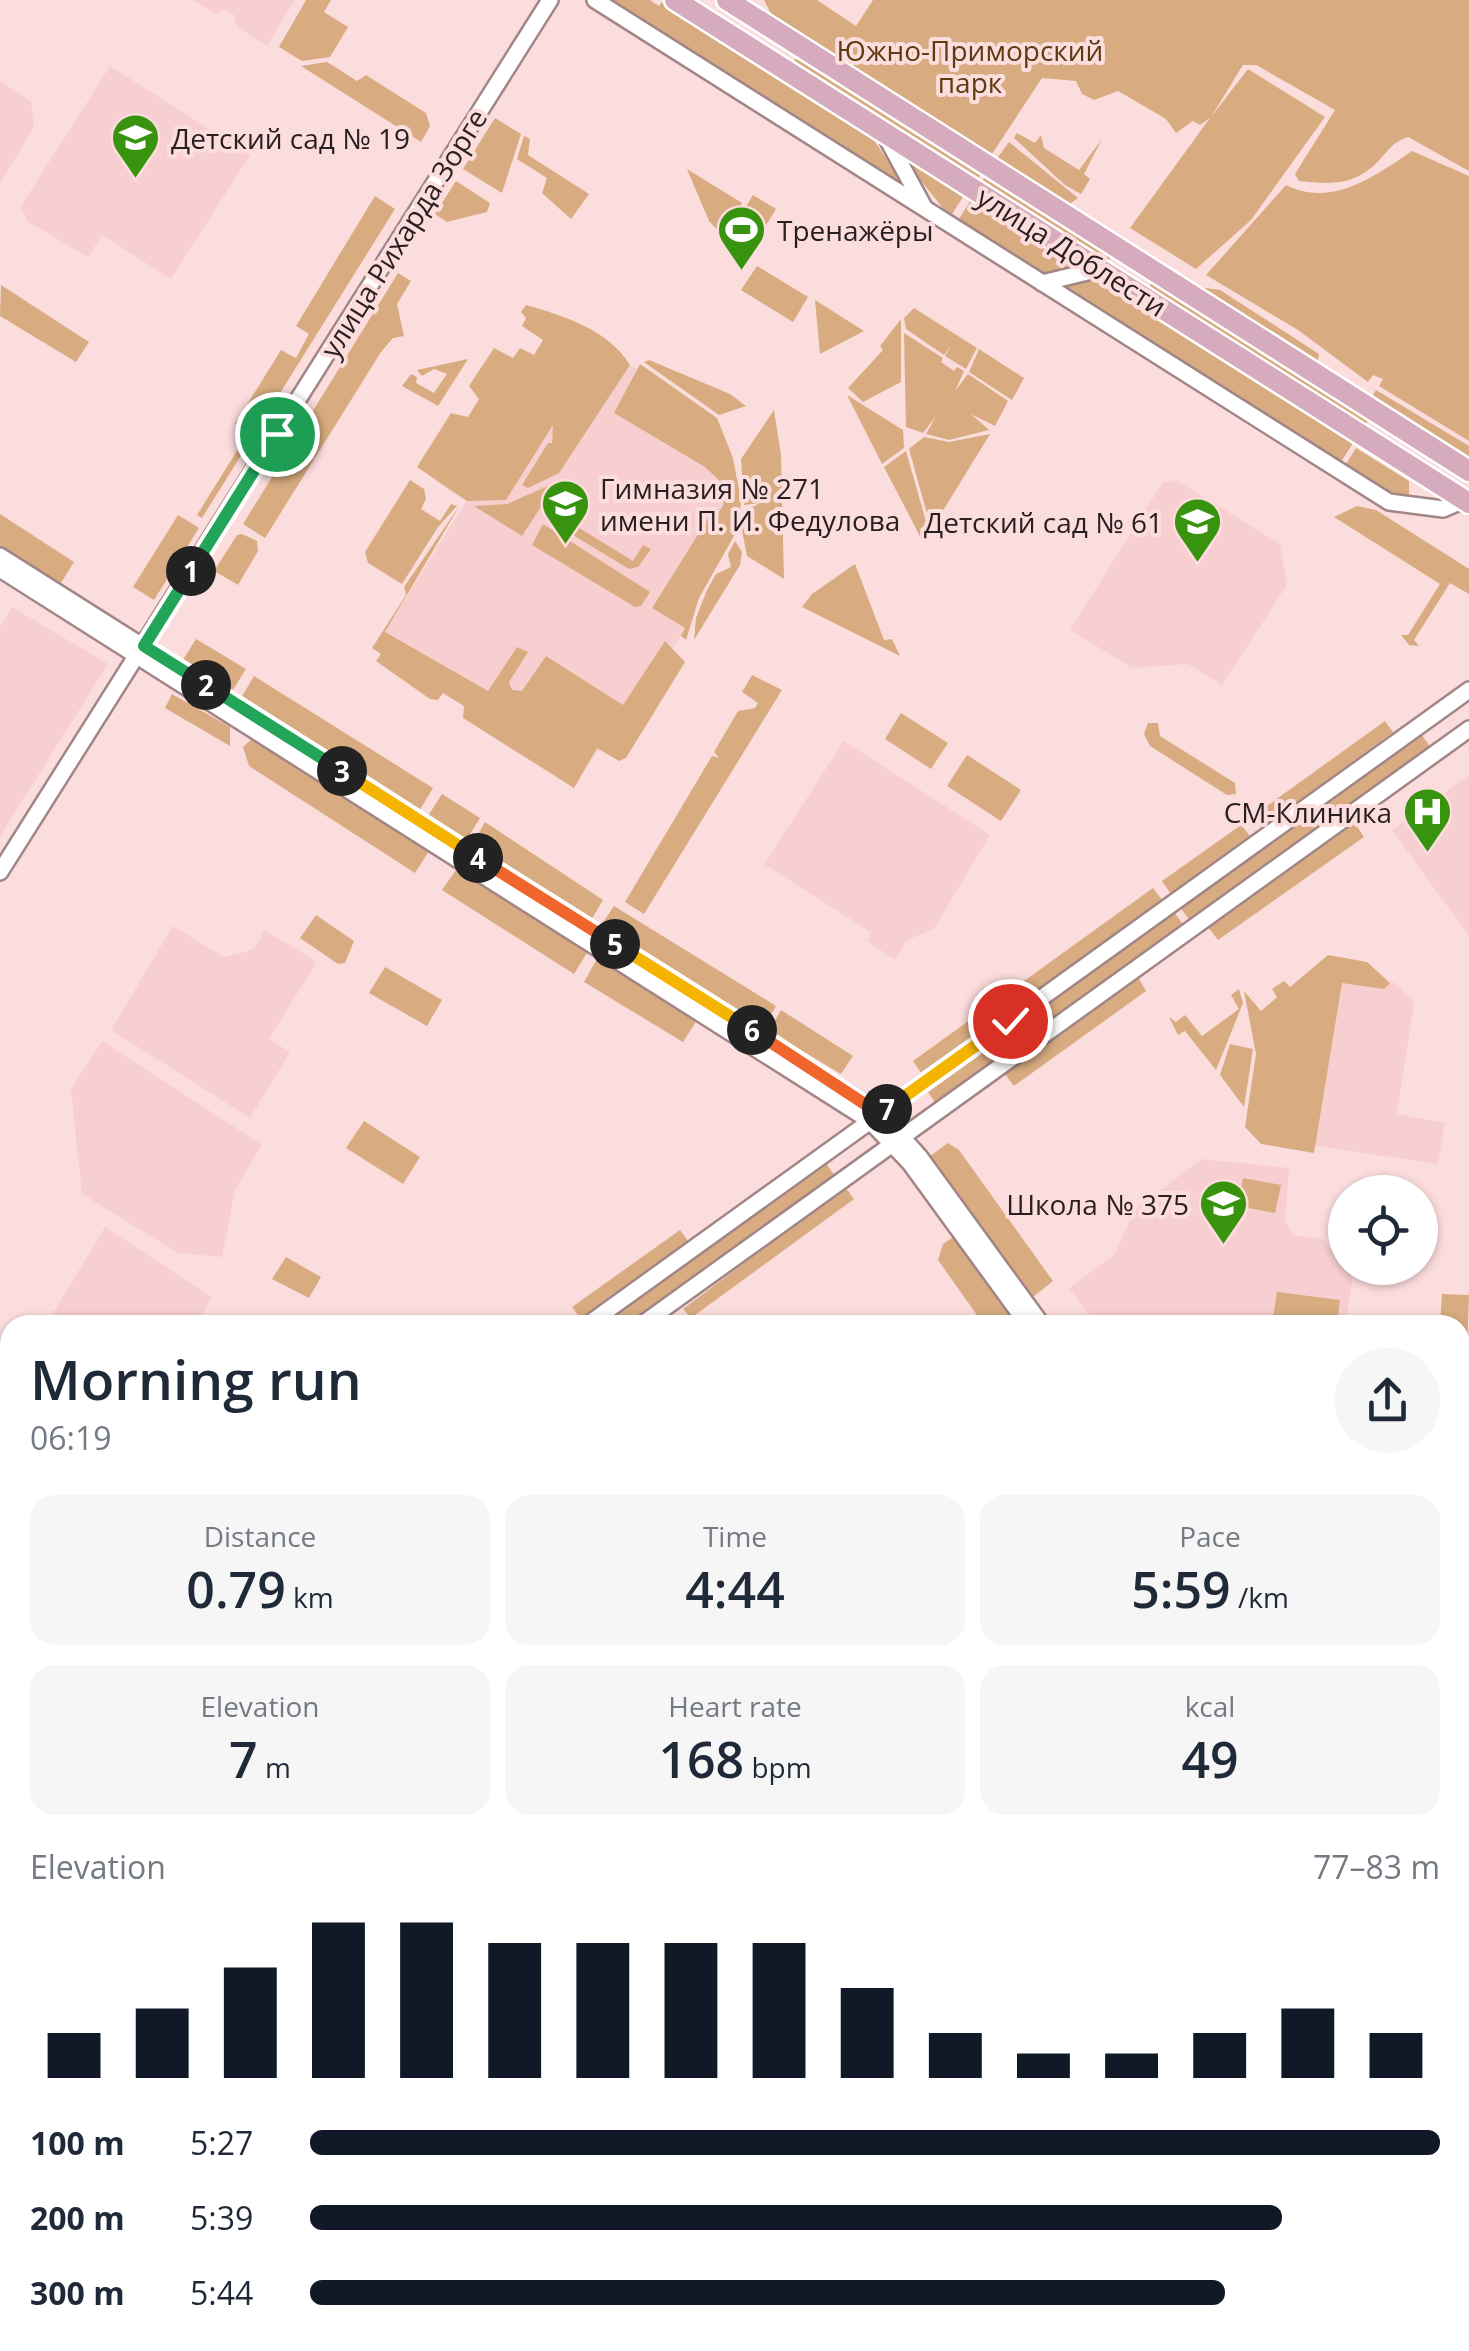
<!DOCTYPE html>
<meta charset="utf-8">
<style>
:root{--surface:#fff;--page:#f6f6f7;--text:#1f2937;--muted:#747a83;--accent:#111827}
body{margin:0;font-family:"Open Sans",sans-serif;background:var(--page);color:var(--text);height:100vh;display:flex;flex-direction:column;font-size:38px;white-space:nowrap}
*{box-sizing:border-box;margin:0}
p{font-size:32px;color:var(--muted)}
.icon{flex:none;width:55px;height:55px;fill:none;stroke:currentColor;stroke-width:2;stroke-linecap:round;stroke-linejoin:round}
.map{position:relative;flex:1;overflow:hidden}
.panel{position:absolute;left:0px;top:1315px;width:1470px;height:1038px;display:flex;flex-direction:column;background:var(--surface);border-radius:30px 30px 0 0;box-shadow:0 2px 8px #0004}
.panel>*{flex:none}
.buttons{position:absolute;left:1328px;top:1175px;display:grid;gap:20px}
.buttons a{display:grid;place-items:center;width:110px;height:110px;border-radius:50%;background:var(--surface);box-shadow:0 2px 8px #0004;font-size:50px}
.pin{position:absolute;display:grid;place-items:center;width:85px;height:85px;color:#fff;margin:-42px;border:5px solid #fff;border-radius:50%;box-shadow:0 2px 10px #0007}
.km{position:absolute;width:50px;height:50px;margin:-25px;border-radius:50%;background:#222;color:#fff;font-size:28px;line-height:50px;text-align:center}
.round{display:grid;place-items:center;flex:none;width:105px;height:105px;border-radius:52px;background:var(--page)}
.overview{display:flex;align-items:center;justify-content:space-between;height:170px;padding:0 30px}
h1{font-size:55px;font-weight:600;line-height:75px}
.metrics{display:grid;grid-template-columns:repeat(3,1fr);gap:15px;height:170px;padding:10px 30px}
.metrics div{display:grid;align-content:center;border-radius:25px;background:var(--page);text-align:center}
.metrics b{font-size:50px;font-weight:600}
.metrics small{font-size:28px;font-weight:400}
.metrics p{font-size:28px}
.chart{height:280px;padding:20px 30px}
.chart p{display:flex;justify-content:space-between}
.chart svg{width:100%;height:180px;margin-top:10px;stroke:var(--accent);stroke-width:6}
ul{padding:0 30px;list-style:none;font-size:32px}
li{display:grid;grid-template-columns:160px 120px 1fr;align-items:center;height:75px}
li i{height:25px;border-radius:12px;background:var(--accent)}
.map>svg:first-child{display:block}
</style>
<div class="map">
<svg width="1469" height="2351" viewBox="0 0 1469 2351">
<rect width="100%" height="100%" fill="#fcddde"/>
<g fill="#f7cfd0">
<polygon points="193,0 295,0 267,46 237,27 234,15 226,10 215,14"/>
<polygon points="110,66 250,155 171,279 102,235 88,257 28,222 21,206"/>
<polygon points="0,81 31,101 34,127 0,183"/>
<polygon points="512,357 530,369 630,365 712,417 736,486 717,515 709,518 652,607 686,629 578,779 374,649 466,501 435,481"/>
<polygon points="1176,480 1280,544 1287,585 1222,685 1188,664 1132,668 1070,630 1163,482"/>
<polygon points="12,607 108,664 0,836 0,627"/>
<polygon points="844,741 990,835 934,929 907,940 895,960 867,941 872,933 764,864"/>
<polygon points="1469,775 1469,936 1392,830"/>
<polygon points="173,926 224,957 254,949 265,930 317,962 269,1039 290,1052 250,1118 111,1030"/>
<polygon points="1319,971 1395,983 1414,1003 1397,1114 1445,1123 1438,1164 1261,1138"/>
<polygon points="102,1041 262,1145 235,1190 222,1257 178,1253 82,1194 71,1089"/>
<polygon points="1202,1159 1289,1168 1285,1221 1294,1235 1323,1239 1353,1277 1345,1325 1096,1325 1069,1288 1114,1255 1136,1208"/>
<polygon points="105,1227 212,1297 196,1325 46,1325"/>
<polygon points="1023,2342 1195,2343 1201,2351 1012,2351"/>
</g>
<g fill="#d8ac80">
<polygon points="306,0 331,0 324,12 348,27 330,57 302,61 279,47"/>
<polygon points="606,0 650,0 659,6 662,2 869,133 903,183"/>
<path d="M764,0H817L856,26L873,0H1469V171L1408,137C1394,142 1392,146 1382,157C1358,185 1335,185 1299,181L1295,174L1335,110L1256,65H1243L1211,117L1248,69L1325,117L1251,220L1196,269L1130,228L1210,118L1200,125L1193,121L1176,133L1166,119L1118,91L1094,100L1082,94L1076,81L1042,78L990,157L775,22Z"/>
<polygon points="801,58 982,173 977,180 796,66 794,60"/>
<polygon points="327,62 357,81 366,75 426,113 430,126 421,142 301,66"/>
<polygon points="495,118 521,134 502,193 463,169"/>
<polygon points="1017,133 1035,143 1041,135 1044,148 1079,170 1102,139 1084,174 1090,179 1081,194 1065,185 1014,138"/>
<polygon points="524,136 530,139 528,155 589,194 571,219 542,193 547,178 517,159"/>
<polygon points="1009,142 1078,198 1067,206 995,161"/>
<path d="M1412,151L1469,176V441L1379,386L1383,379L1373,375L1368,382L1298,330L1206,275L1286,185C1332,208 1375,176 1412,151Z"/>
<polygon points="917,164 965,194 950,217 914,172 912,166"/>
<polygon points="687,169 742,203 722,235 709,221"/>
<polygon points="986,175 1109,253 1110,259 1104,261 981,183"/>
<polygon points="456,181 490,203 487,212 447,222 435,214"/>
<polygon points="753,195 776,209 755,243 732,229"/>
<polygon points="375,196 395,209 202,518 197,515 248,433 235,424 281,350 296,358 309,334 296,326"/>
<polygon points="972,198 1074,264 1074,268 1041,275 957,222"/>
<polygon points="757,266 808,297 793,322 741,290"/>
<polygon points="398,273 411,281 397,304 404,336 393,338 381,352 265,538 243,524"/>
<polygon points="1100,280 1355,440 1339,465 1063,287 1064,282"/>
<polygon points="1151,282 1155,283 1369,418 1365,426 1149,289"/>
<polygon points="1,285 89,342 76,362 0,316"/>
<polygon points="1198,287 1220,290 1319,354 1318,360 1310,360"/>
<polygon points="815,300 864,331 820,354"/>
<path d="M526,305C564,316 609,330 630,365L559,473L528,488L522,485L548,443H552L553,425L506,500L467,501L417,467L451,413L468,417L479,399L469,386L494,348L513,358L520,348L534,355L543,340L522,326L526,318L521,312Z"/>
<polygon points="914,308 977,348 966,369 945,356 951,346 944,355 906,329 904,318"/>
<polygon points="901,319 901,382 863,402 848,388 883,350 880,346"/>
<polygon points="904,333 943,358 941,362 954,371 957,367 964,371 955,391 968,374 1008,401 995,426 971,414 989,430 949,440 926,434 936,416 923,433 906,427"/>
<polygon points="979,349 1024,378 1012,400 969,372"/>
<polygon points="468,359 438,406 402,386 411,374 417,377 416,383 434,393 447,374 434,369 422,376 417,370"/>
<polygon points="649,360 730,394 746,406 719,415 644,362"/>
<polygon points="640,364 717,418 733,458 741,500 739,527 699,598 686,640 681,636 685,628 652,608 709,517 717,515 724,504 717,494 722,483 705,467 614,413"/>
<polygon points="1376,390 1469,446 1469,460 1371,398"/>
<polygon points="847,395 903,430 904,448 882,464"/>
<polygon points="774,410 781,455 784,579 747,556 742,530 747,510 760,503 744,505 741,459"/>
<polygon points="990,434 933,527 931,528 909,449 924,437 949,442"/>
<polygon points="1356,448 1409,481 1409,501 1398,499 1344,467"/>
<polygon points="906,451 929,532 923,542 884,467"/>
<polygon points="410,480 424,489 426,499 421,509 440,521 451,504 457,506 438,527 402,584 368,563 365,552"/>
<polygon points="557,482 522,536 474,506 507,504"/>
<polygon points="565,495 581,505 571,523 633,561 643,545 651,549 638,567 629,569 558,526"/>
<polygon points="460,505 385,632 488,691 517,647 528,652 509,682 512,690 522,691 546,656 623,705 665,641 685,662 626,758 619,761 597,748 574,788 463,718 464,706 443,693 438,700 430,699 376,661 381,654 372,648 406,595 404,587"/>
<polygon points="1357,506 1376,510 1469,569 1469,594 1450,583 1414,640 1419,646 1409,645 1401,635 1408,635 1440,584 1334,517"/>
<polygon points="0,514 74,562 59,586 0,548"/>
<polygon points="178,515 199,528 154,600 133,587"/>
<polygon points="543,524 650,592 641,606 635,607 532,545"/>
<polygon points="242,534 257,541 258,551 238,585 214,571 237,535"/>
<polygon points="735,541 742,552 740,565 694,640 696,618 707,590 716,574 731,567 728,554"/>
<polygon points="855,564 884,640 892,639 900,656 802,607 812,594"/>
<polygon points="196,639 246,669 231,693 181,663"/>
<polygon points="752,675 782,690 644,914 625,902 712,756 719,758 714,752 738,711 755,708 758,703 742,692"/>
<polygon points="254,676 433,788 418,813 241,698"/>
<polygon points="172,694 230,727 230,746 165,708"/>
<polygon points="901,713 948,743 931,769 885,739"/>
<polygon points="1385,721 1393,732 1262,828 1253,816"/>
<polygon points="1148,723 1158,723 1160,736 1235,783 1236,794 1227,795 1150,746 1144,734"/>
<polygon points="1421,734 1431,748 1190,921 1180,907"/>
<polygon points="255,736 428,845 429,851 415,873 249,766 243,747"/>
<polygon points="967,755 1021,790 1001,821 947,786"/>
<polygon points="442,794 480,818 465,843 426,819"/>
<polygon points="485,822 603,900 590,922 471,846"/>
<polygon points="1354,822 1364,837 1218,940 1208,927"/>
<polygon points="1241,825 1251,837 1171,894 1162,881"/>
<polygon points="458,867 584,949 587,953 574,974 442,890"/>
<polygon points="1153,888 1162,900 921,1073 913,1061"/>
<polygon points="614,906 776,1006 762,1030 600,927"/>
<polygon points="1174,912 1184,926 936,1104 926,1089"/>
<polygon points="316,915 354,941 345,963 338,964 300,938"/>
<polygon points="1328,955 1367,962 1390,983 1384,989 1342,983 1314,1153 1261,1144 1245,1127 1256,1054 1244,991 1261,1011 1277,997 1272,989 1284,981 1290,987"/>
<polygon points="598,957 697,1020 683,1042 584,982"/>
<polygon points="385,967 442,1000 427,1026 369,993"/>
<polygon points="1138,977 1146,991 1014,1086 1004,1073"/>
<polygon points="1239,989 1243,1003 1216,1070 1185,1031 1178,1035 1169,1017 1176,1022 1185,1015 1202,1036 1239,1009 1231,995"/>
<polygon points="781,1010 853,1056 841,1074 769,1031"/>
<polygon points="1230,1044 1253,1049 1244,1107 1220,1075"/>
<polygon points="364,1121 420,1157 403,1184 346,1148"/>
<polygon points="948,1143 959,1150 1053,1281 1033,1297 929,1157"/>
<polygon points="825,1162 835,1176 628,1325 599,1325"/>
<polygon points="1243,1178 1281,1185 1275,1213 1238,1206"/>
<polygon points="845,1187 854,1199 691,1318 683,1309"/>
<polygon points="680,1230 688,1241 580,1318 572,1307"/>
<polygon points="955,1236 1020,1325 984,1325 938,1260 943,1244"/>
<polygon points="286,1257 321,1277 309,1298 272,1279"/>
<polygon points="1277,1292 1340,1300 1337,1325 1272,1325"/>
<polygon points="1442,1294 1469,1295 1467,1349 1460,1349 1460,1325 1440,1325"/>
<polygon points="0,1907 10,1921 10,2074 0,2060"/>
<polygon points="221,2343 339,2343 345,2351 227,2351"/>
<polygon points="1200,2343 1362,2343 1355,2351 1206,2351"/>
</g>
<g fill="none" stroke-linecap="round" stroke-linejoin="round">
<defs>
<g id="minor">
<polyline points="595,0 1389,502 1443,509 1464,500"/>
<polyline points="885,135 924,207"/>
<polyline points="1042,283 1100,269"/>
<polyline points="0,556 881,1114 919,1156 1042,1325"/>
<polyline points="0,569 870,1121 910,1163 1028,1325"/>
<polyline points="0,872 550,0"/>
<polyline points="587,1325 1469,690"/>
<polyline points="641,1325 1469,729"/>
<polyline points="0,1747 10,1740"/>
<polyline points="0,1760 10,1773"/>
<polyline points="1460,1905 1469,1917"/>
<polyline points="1460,1926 1469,1938"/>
<polyline points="0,2210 10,2224"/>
<polyline points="0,2265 10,2279"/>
<polyline points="56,2342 62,2351"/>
<polyline points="96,2342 102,2351"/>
<polyline points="421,2342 427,2351"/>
</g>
<g id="major">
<polyline points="675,0 1469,503"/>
<polyline points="727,0 1469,471"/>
<polyline points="1460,1619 1469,1613"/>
<polyline points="1460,1644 1469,1637"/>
<polyline points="441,2351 453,2342"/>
<polyline points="476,2351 488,2342"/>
</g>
</defs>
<use href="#minor" stroke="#a28586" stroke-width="20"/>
<use href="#major" stroke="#fff" stroke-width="25"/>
<use href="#minor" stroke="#fff" stroke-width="15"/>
<use href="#major" stroke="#d6abbe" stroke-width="20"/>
<g stroke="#635353" stroke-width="2.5">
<polyline points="0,2231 10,2244"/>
<polyline points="73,2342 79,2351"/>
</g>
</g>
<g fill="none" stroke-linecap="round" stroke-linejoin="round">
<defs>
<polyline id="split-1" points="191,571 277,434"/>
<polyline id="split-2" points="191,571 144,646 206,685"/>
<polyline id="split-3" points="206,685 342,771"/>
<polyline id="split-4" points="342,771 478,858"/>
<polyline id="split-5" points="478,858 615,944"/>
<polyline id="split-6" points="615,944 752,1030"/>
<polyline id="split-7" points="752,1030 880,1114 887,1109"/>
<polyline id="split-8" points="887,1109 1010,1021"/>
</defs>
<use href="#split-1" stroke="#fff" stroke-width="20"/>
<use href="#split-2" stroke="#fff" stroke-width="20"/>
<use href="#split-3" stroke="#fff" stroke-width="20"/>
<use href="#split-4" stroke="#fff" stroke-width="20"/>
<use href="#split-5" stroke="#fff" stroke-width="20"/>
<use href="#split-6" stroke="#fff" stroke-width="20"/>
<use href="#split-7" stroke="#fff" stroke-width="20"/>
<use href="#split-8" stroke="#fff" stroke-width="20"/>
<use href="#split-1" stroke="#22a559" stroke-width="12"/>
<use href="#split-2" stroke="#22a559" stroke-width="12"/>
<use href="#split-3" stroke="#22a559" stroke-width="12"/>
<use href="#split-4" stroke="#f5b400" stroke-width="12"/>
<use href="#split-5" stroke="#f0652b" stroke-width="12"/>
<use href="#split-6" stroke="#f5b400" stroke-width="12"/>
<use href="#split-7" stroke="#f0652b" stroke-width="12"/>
<use href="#split-8" stroke="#f5b400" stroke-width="12"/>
</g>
<defs>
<symbol id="school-pin" viewBox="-11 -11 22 30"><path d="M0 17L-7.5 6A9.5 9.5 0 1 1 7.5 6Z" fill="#38940f" stroke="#fcddde"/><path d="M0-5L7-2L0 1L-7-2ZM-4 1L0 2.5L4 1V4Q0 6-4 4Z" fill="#fff"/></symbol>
<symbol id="stadium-pin" viewBox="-11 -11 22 30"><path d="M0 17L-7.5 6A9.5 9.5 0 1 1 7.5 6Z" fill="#38940f" stroke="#fcddde"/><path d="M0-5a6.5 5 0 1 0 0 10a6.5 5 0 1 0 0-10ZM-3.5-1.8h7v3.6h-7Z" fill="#fff"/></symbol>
<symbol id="hospital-pin" viewBox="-11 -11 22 30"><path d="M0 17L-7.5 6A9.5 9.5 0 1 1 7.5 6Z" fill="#38940f" stroke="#fcddde"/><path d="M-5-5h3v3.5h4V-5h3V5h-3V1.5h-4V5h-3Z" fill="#fff"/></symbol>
</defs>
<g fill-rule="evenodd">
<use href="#school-pin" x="108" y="110" width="55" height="75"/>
<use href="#stadium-pin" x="714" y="202" width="55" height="75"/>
<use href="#school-pin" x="538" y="476" width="55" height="75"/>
<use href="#school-pin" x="1170" y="494" width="55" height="75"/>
<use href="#hospital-pin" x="1400" y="784" width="55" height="75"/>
<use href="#school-pin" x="1196" y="1176" width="55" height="75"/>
</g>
<g text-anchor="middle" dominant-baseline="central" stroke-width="8" stroke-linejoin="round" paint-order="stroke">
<g font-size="28" fill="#5f3b11" stroke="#fcddde">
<text x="970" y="50">Южно-Приморский<tspan x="970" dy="32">парк</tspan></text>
</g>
<g font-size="28" fill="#2a1f1f" stroke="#fcddde" text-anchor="start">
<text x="171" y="138">Детский сад № 19</text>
<text x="777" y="230">Тренажёры</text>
<text x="600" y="488">Гимназия № 271<tspan x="600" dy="32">имени П. И. Федулова</tspan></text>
<text x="1163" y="522" text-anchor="end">Детский сад № 61</text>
<text x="1392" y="812" text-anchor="end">СМ-Клиника</text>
<text x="1189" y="1204" text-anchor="end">Школа № 375</text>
</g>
<g font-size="28" fill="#2a1f1f" stroke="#fcddde">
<text transform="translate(403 233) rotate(-58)">улица Рихарда Зорге</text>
<text transform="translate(1072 251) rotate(32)">улица Доблести</text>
</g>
</g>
</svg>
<div class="buttons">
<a><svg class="icon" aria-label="locate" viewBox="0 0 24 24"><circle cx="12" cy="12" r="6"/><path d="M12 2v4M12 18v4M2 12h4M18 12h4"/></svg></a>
</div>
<div class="pin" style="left:277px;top:434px;background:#1e9e55"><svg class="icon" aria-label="arrive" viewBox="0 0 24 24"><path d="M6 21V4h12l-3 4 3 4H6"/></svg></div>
<div class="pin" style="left:1010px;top:1021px;background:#d93025"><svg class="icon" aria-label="check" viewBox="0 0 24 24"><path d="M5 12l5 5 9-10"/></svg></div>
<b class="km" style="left:191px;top:571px">1</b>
<b class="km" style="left:206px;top:685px">2</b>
<b class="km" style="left:342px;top:771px">3</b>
<b class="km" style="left:478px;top:858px">4</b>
<b class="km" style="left:615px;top:944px">5</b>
<b class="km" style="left:752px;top:1030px">6</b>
<b class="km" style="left:887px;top:1109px">7</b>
<section class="panel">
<div class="overview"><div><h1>Morning run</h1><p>06:19</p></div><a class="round"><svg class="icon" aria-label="share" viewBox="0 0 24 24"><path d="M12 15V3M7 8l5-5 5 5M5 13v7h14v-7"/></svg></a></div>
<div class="metrics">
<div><p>Distance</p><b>0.79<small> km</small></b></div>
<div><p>Time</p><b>4:44</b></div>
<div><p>Pace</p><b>5:59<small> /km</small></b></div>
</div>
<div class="metrics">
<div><p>Elevation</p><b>7<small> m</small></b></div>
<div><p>Heart rate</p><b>168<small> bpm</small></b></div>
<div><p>kcal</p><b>49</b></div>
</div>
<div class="chart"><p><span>Elevation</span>77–83 m</p>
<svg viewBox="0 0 160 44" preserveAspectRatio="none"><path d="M5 44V33M15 44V27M25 44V17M35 44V6M45 44V6M55 44V11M65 44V11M75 44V11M85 44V11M95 44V22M105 44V33M115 44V38M125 44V38M135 44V33M145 44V27M155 44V33"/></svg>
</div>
<ul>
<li><b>100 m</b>5:27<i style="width:100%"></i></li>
<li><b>200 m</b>5:39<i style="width:86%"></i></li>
<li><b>300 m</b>5:44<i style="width:81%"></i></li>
</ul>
</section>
</div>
